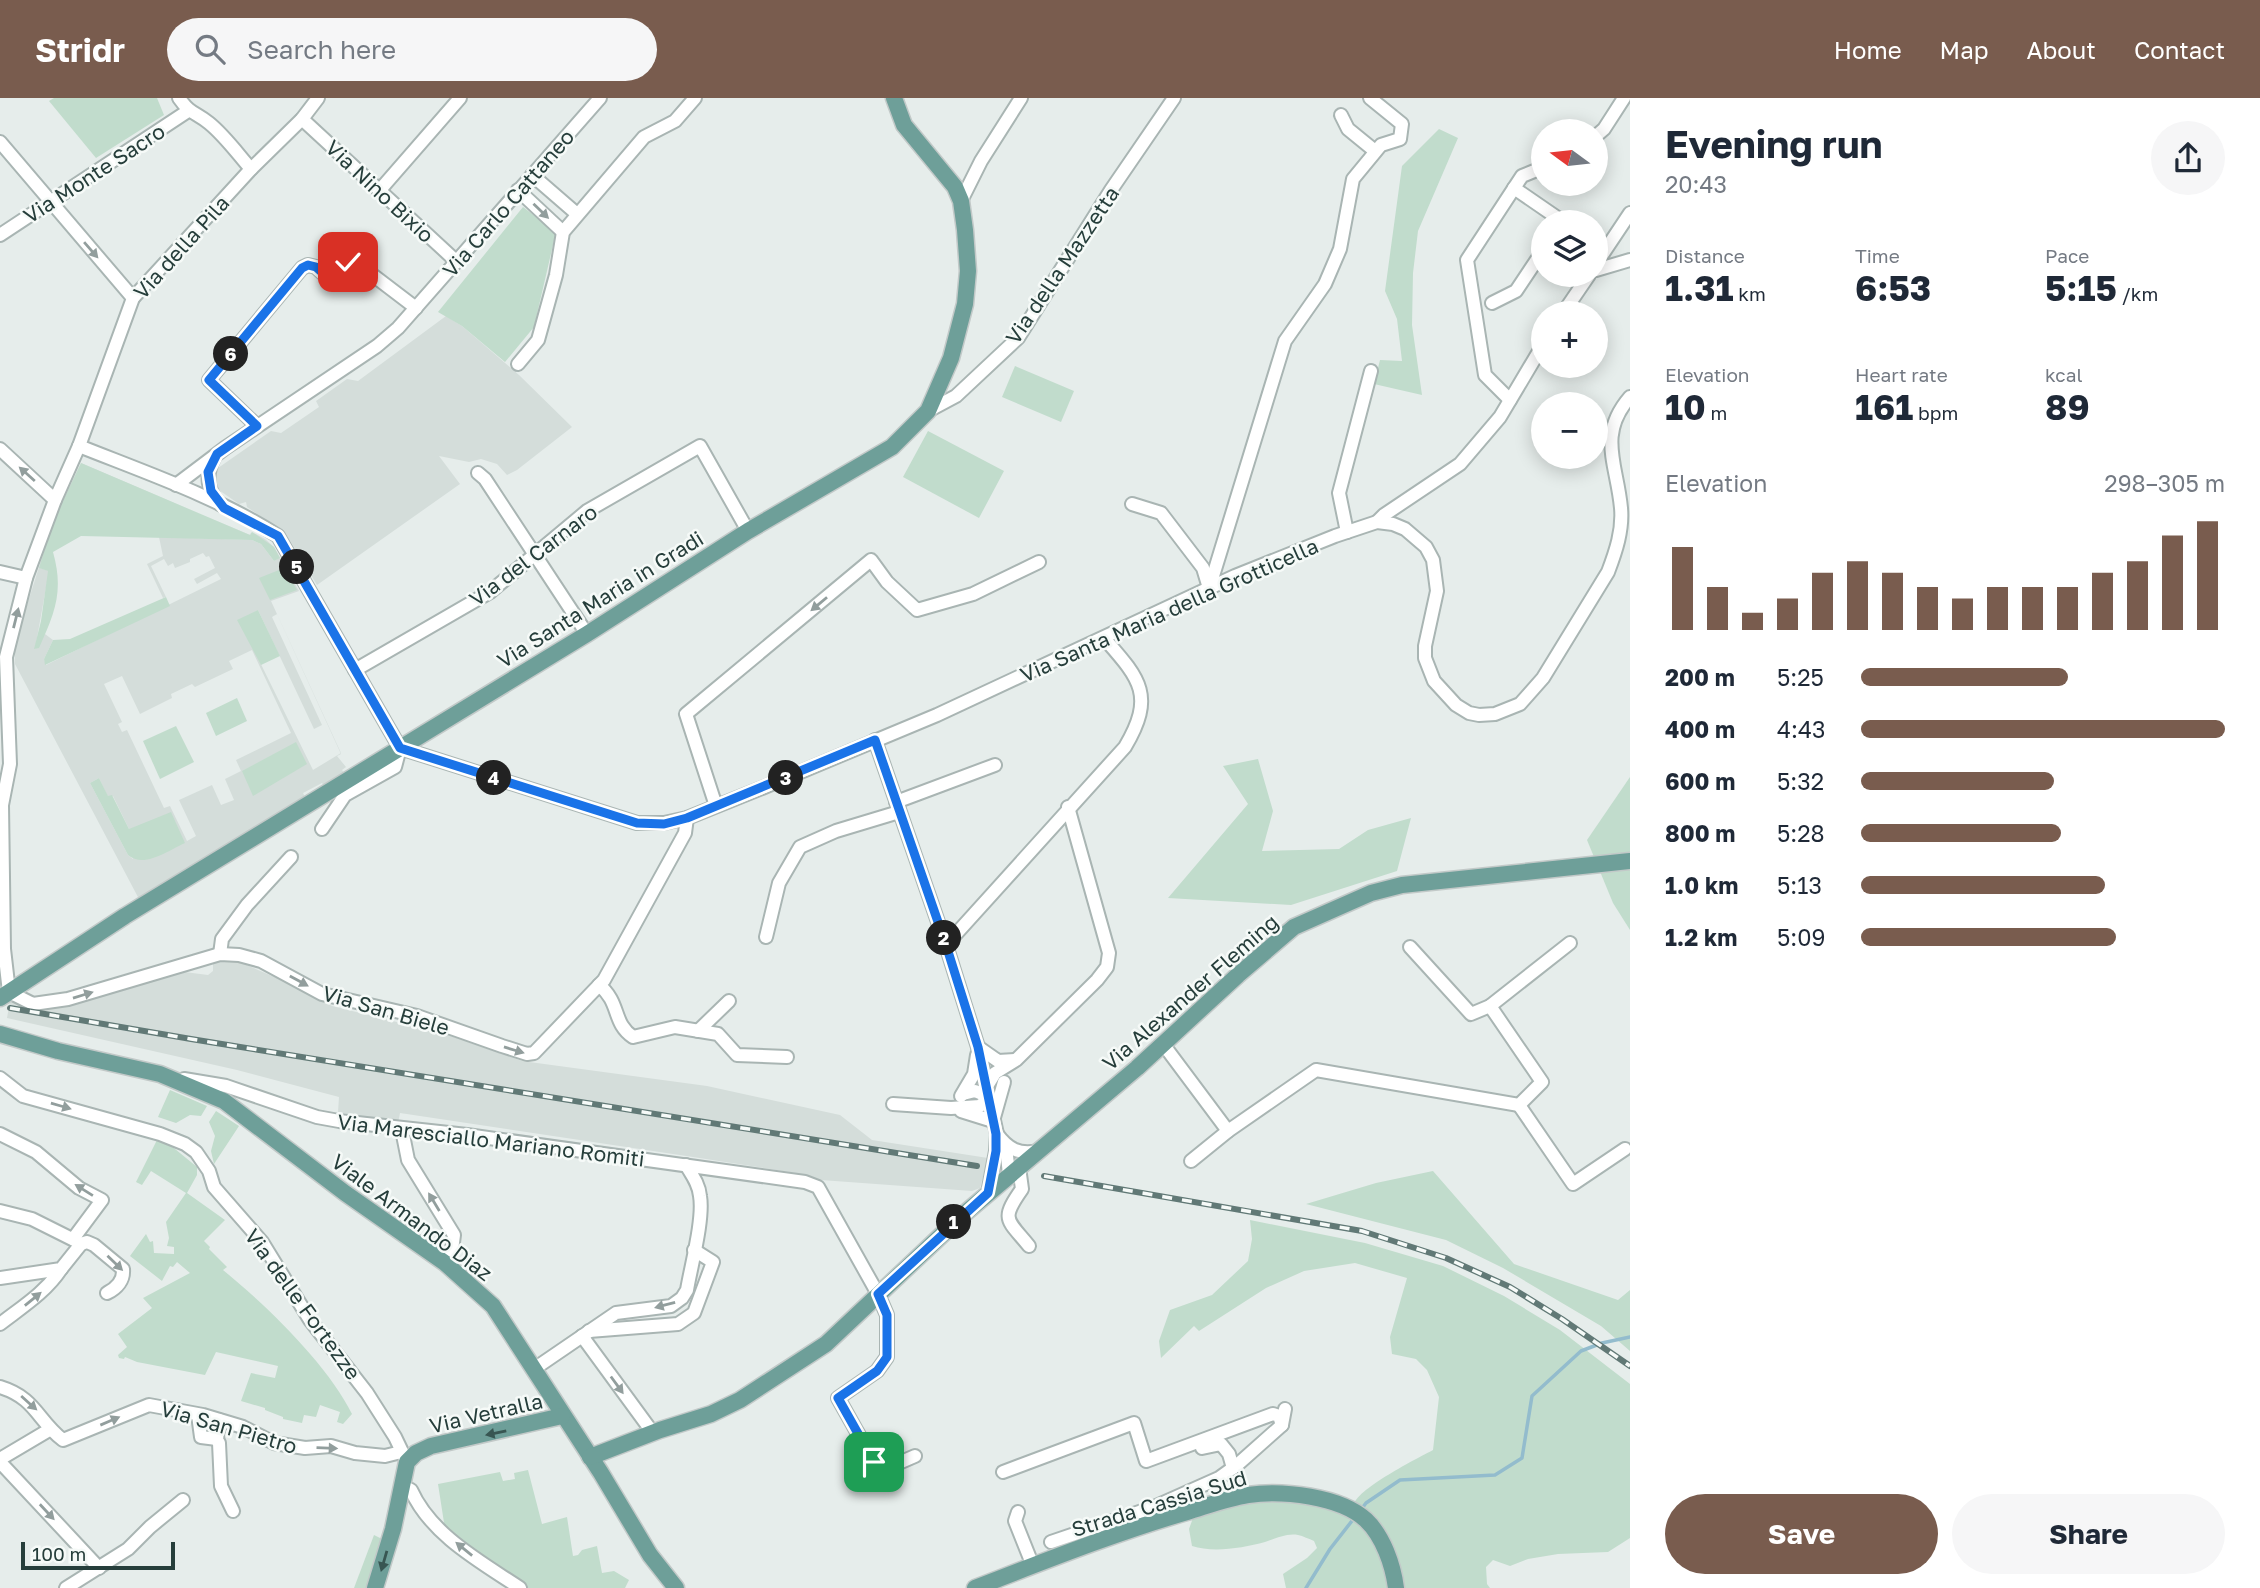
<!DOCTYPE html>
<meta charset="utf-8">
<style>
:root{--surface:#fff;--page:#f6f6f7;--text:#1f2937;--muted:#747a83;--accent:#795c4e}
body{margin:0;font-family:"Golos Text",sans-serif;background:var(--page);color:var(--text);height:100vh;display:flex;flex-direction:column;font-size:26px;white-space:nowrap}
*{box-sizing:border-box;margin:0}
p{font-size:23px;color:var(--muted)}
.icon{flex:none;width:38px;height:38px;fill:none;stroke:currentColor;stroke-width:2;stroke-linecap:round;stroke-linejoin:round}
.map{position:relative;flex:1;overflow:hidden}
.drawer{display:flex;flex-direction:column;background:var(--surface);width:630px}
.drawer>*{flex:none}
.needle{width:46px;rotate:285deg}
.tools{position:absolute;left:1531px;top:21px;display:grid;gap:14px}
.tools a{display:grid;place-items:center;width:77px;height:77px;border-radius:50%;background:var(--surface);box-shadow:0 4px 18px #0003;font-size:35px}
.scale{position:absolute;left:21px;bottom:18px;width:154px;box-sizing:border-box;padding-left:7px;border:4px solid #263e3b;border-top:0;font-size:19px;line-height:24px;white-space:nowrap;color:#263e3b;-webkit-text-stroke:5px #f6faf8;paint-order:stroke}
.pin{position:absolute;display:grid;place-items:center;width:60px;height:60px;color:#fff;margin:-30px;border-radius:14px;box-shadow:0 4px 10px #0006}
.km{position:absolute;width:35px;height:35px;margin:-18px;border-radius:50%;background:#222;color:#fff;font-size:19px;line-height:35px;text-align:center}
.round{display:grid;place-items:center;flex:none;width:74px;height:74px;border-radius:37px;background:var(--page)}
.headline{display:flex;align-items:center;justify-content:space-between;height:119px;padding:0 35px}
h1{font-size:38px;font-weight:700;line-height:52px}
.metrics{display:grid;grid-template-columns:repeat(3,1fr);gap:10px;height:119px;padding:7px 35px}
.metrics div{display:grid;align-content:center}
.metrics b{font-size:35px;font-weight:700}
.metrics small{font-size:19px;font-weight:400}
.metrics p{font-size:19px}
.chart{height:196px;padding:14px 35px}
.chart p{display:flex;justify-content:space-between}
.chart svg{width:100%;height:126px;margin-top:7px;stroke:var(--accent);stroke-width:6}
.button{display:flex;gap:14px;margin-top:auto;padding:14px 35px}
.button a{flex:1;height:80px;border-radius:42px;background:var(--accent);color:#fff;font-size:28px;font-weight:700;line-height:80px;text-align:center}
.button a+a{background:var(--page);color:var(--text)}
ul{padding:0 35px;list-style:none;font-size:23px}
li{display:grid;grid-template-columns:112px 84px 1fr;align-items:center;height:52px}
li i{height:18px;border-radius:9px;background:var(--accent)}
header{display:flex;align-items:center;gap:42px;box-sizing:border-box;height:98px;padding:0 35px;background:var(--accent);color:#fff}
header strong{font-size:33px}
nav{display:flex;gap:38px;margin-inline-start:auto;font-size:24px}
.search{width:490px;height:63px;background:var(--page);display:flex;align-items:center;gap:18px;box-sizing:border-box;padding:0 24px;border-radius:38px;color:var(--muted);font-size:26px}
main{display:flex;flex:1;min-height:0}
.map>svg:first-child{display:block}
</style>
<header>
<strong>Stridr</strong>
<div class="search"><svg class="icon" aria-label="search" viewBox="0 0 24 24"><circle cx="10" cy="10" r="6"/><path d="M15 15l6 6"/></svg>Search here</div>
<nav><a>Home</a><a>Map</a><a>About</a><a>Contact</a></nav>
</header>
<main>
<div class="map">
<svg width="1630" height="1490" viewBox="0 0 1630 1490">
<rect width="100%" height="100%" fill="#e6edeb"/>
<g fill="#d4ddda" fill-rule="evenodd">
<polygon points="446,218 462,228 519,277 572,329 517,372 507,377 497,366 481,361 469,364 439,358 460,386 317,487 286,436 247,409 246,404 239,406 216,390 213,376 218,370 271,333 281,335 319,309 316,303 347,281 358,283"/>
<path d="M81,365L249,437L252,434L265,441L274,449L299,493L271,503L341,656L337,658L346,669L342,672L345,676L324,688L322,685L303,695L306,701L139,801L15,566V553L21,526L54,422ZM81,366L250,437L252,434L279,460L274,463L261,446L252,442L159,439L163,458L147,466L163,500L166,499L151,468L164,461L168,468L173,465L175,470L190,464V461L203,455L206,459L209,458L215,470L194,481L197,486L217,475L221,481L46,567L44,561L53,542L45,536L35,551L49,473L40,470ZM258,512L314,631L322,627L272,519L277,516L341,655L313,672L253,550ZM252,552L291,635L236,662L241,673L225,681L234,702L221,707L212,687L179,702L196,738L187,743L170,708L164,710L127,632L122,634L118,626L122,624L104,586L122,578L140,616L172,600L171,596L192,586L195,589L233,571L229,563ZM99,680L108,699L113,698L129,731L133,761L128,757L90,685Z"/>
<polygon points="213,862 235,862 279,881 332,908 445,936 522,963 707,988 840,1017 872,1042 988,1060 980,1090 972,1093 821,1082 802,1076 693,1059 400,1015 398,1025 338,1014 339,999 237,972 7,920 10,903 29,907 177,873 208,877 213,873"/>
</g>
<g fill="#c1dccc">
<polygon points="54,0 157,0 164,17 96,60 49,3"/>
<polygon points="1439,31 1458,40 1418,133 1413,175 1412,227 1422,297 1374,286 1380,262 1402,263 1397,221 1385,193 1402,68"/>
<polygon points="523,109 556,134 534,229 505,264 462,228 438,214"/>
<polygon points="1015,268 1074,293 1061,324 1002,299"/>
<polygon points="928,333 1004,373 979,420 903,379"/>
<path d="M81,365L250,437L252,434L274,449L280,460L274,463L261,446L252,442L81,438L53,454C64,493 55,514 39,550L34,551L41,523L48,473L39,470L54,422Z"/>
<polygon points="284,470 297,492 270,502 259,480"/>
<polygon points="166,499 170,508 45,567 44,561 53,542 70,541"/>
<polygon points="258,512 280,558 261,567 237,522"/>
<polygon points="237,600 247,623 216,638 206,615"/>
<polygon points="176,628 194,664 160,681 143,643"/>
<polygon points="296,644 307,666 253,698 242,673"/>
<polygon points="1258,661 1273,713 1262,753 1339,751 1368,732 1411,720 1397,773 1291,807 1168,800 1248,706 1223,668"/>
<polygon points="1630,679 1630,832 1613,805 1587,742"/>
<path d="M99,680L108,698L112,697L129,731L171,714L185,745C169,752 144,771 128,757L90,685Z"/>
<polygon points="170,992 207,1008 201,1018 190,1017 176,1025 158,1019"/>
<polygon points="216,1013 239,1028 214,1066 211,1053 215,1038 209,1024"/>
<path d="M157,1042L169,1046L197,1069V1077L187,1095L225,1122L204,1143L210,1149L209,1151L227,1169L223,1172C266,1207 328,1267 352,1316L343,1326L337,1324L340,1314L320,1307L316,1319L304,1317L302,1325L283,1321V1319L265,1312V1310L241,1303L251,1275L275,1280L278,1268L216,1254L205,1277L137,1264L125,1259L124,1261L119,1260L118,1257L127,1249L118,1236L152,1210L143,1200L190,1175L177,1164L173,1169L170,1168L162,1183L130,1158L146,1136L150,1144L153,1143L154,1155L174,1156V1149L167,1148L169,1140L166,1124L186,1095L151,1073L142,1087L136,1084Z"/>
<polygon points="1433,1073 1514,1166 1618,1202 1630,1192 1630,1253 1601,1228 1503,1170 1446,1142 1306,1106 1376,1085"/>
<path d="M1250,1122L1365,1145L1443,1168L1504,1198L1560,1232L1630,1286V1440L1608,1454L1558,1456L1528,1461L1510,1468L1493,1462L1486,1469L1487,1486L1490,1490H1402L1354,1406C1359,1390 1416,1361 1433,1352L1439,1299L1427,1272L1416,1261L1392,1256L1390,1239L1407,1180L1355,1165L1304,1173L1266,1190L1199,1233L1194,1228L1161,1260L1159,1243L1170,1212L1212,1197L1248,1163L1252,1141Z"/>
<polygon points="528,1372 542,1426 567,1419 573,1458 578,1457 582,1452 597,1448 602,1475 614,1473 629,1482 625,1490 527,1490 484,1463 445,1431 438,1386 500,1374 503,1383 515,1381 514,1375"/>
<path d="M1271,1403C1297,1403 1345,1411 1363,1431C1378,1447 1384,1469 1390,1490H1286L1283,1476L1307,1460L1317,1450L1314,1443C1309,1441 1303,1438 1298,1437C1286,1435 1275,1441 1265,1444C1243,1450 1213,1455 1192,1448L1189,1431L1193,1420L1248,1405Z"/>
<polygon points="374,1437 382,1441 367,1490 354,1490"/>
</g>
<g fill="none" stroke-linecap="round" stroke-linejoin="round">
<g stroke="#93bccd" stroke-width="3.5">
<polyline points="1360,1413 1366,1405 1400,1382 1495,1377 1522,1360 1532,1298 1581,1253 1602,1245 1630,1239"/>
<polyline points="1306,1490 1330,1451 1355,1419"/>
</g>
<defs>
<g id="minor">
<path d="M179,0C190,16 195,14 209,25C225,38 237,55 251,71"/>
<polyline points="318,0 302,21 251,71 133,200 79,348 55,402 26,480 6,559 10,666 2,707 4,851 9,894 33,906 68,901 220,856 239,857 261,863 322,896 417,918 502,948 527,956 534,955 604,882 685,735 687,720"/>
<polyline points="1341,17 1348,31 1375,53"/>
<polyline points="302,21 457,164"/>
<polyline points="1596,38 1604,31 1624,0"/>
<polyline points="0,44 133,200"/>
<polyline points="532,77 577,116"/>
<polyline points="1514,90 1562,123 1561,124"/>
<polyline points="518,92 563,134"/>
<polyline points="379,93 460,0"/>
<polyline points="961,103 981,63 1021,0"/>
<polyline points="0,137 188,13"/>
<polyline points="1596,166 1630,115"/>
<polyline points="1596,172 1630,162"/>
<polyline points="1492,205 1516,193 1544,151"/>
<polyline points="1563,215 1589,177"/>
<polyline points="518,266 538,242 556,177 563,134 644,39 675,23 695,0"/>
<polyline points="1510,302 1485,277 1467,162 1522,78 1544,69"/>
<polyline points="928,313 956,298 1018,240 1111,92 1174,0"/>
<polyline points="257,328 209,282 302,170 308,167 316,169 327,179 333,178 353,162 416,210"/>
<path d="M79,348C144,374 220,400 278,438L400,650"/>
<polyline points="0,351 55,402"/>
<path d="M214,360C205,377 207,394 221,407"/>
<polyline points="478,375 485,381 587,536"/>
<polyline points="176,387 225,350 377,248 398,230 600,0"/>
<polyline points="1132,406 1161,415 1203,470 1209,490"/>
<polyline points="1377,424 1384,417 1460,366 1500,319 1544,245"/>
<polyline points="1347,434 1339,395 1371,273"/>
<polyline points="0,474 26,480"/>
<polyline points="1209,491 1285,243 1325,186 1340,151 1353,81 1381,47 1400,41 1402,26 1370,0"/>
<polyline points="355,572 490,494 587,413 700,348 748,433"/>
<polyline points="875,642 946,847 978,949 997,1036 996,1053 988,1095"/>
<path d="M400,650L637,725H664L687,720L762,690L937,617L1235,478L1335,438L1377,424L1393,426L1405,431L1426,449L1433,462L1437,493L1425,548V560L1434,583L1456,607L1469,615L1479,617L1495,616L1520,606L1543,580L1608,474C1616,453 1623,432 1621,410C1617,366 1597,337 1630,299"/>
<polyline points="896,704 995,667"/>
<polyline points="716,708 686,616 871,462 887,484 917,512 973,496 1039,464"/>
<polyline points="322,731 345,697 395,669 400,650"/>
<polyline points="766,839 779,785 800,749 836,733 899,714"/>
<path d="M946,847L1125,649C1156,597 1139,580 1104,540"/>
<polyline points="1410,849 1471,916 1490,908 1570,845"/>
<polyline points="220,856 222,841 247,807 291,759"/>
<path d="M599,887C621,905 612,925 633,939L675,929L718,936L737,957L787,959"/>
<polyline points="698,933 729,903"/>
<polyline points="1163,946 1228,1033 1316,972 1519,1007 1542,984 1490,908"/>
<polyline points="978,949 998,963 1015,962"/>
<polyline points="0,980 23,998 160,1036 185,1046 196,1054 209,1073 214,1089 262,1144 310,1222 367,1295 395,1339 407,1364"/>
<polyline points="184,981 226,988 317,1019 339,1023 467,1037 805,1084 818,1089 878,1196 887,1217 887,1259 877,1273 838,1300 874,1364 885,1371 915,1358"/>
<polyline points="987,988 995,975 1016,962 1097,882 1107,869 1109,855 1068,709"/>
<polyline points="961,998 974,976 977,957"/>
<polyline points="893,1006 951,1010 980,1008 989,999 975,993 963,996"/>
<polyline points="1519,1007 1573,1086 1625,1051"/>
<polyline points="961,1013 993,1023 1004,984"/>
<polyline points="402,1032 408,1062 454,1137 452,1152 445,1165"/>
<polyline points="0,1036 36,1054 79,1090 102,1102 73,1141"/>
<path d="M997,1036C1008,1051 1019,1057 1038,1053"/>
<polyline points="1006,1048 1009,1077"/>
<polyline points="1191,1063 1228,1033"/>
<path d="M1019,1069L1022,1091C1000,1122 1007,1121 1029,1148"/>
<polyline points="0,1113 32,1121 78,1144"/>
<path d="M81,1146L87,1144L94,1147L123,1171C124,1182 117,1190 107,1195"/>
<polyline points="0,1180 61,1171 81,1146"/>
<path d="M0,1226C22,1209 46,1194 61,1171"/>
<polyline points="589,1233 678,1226 694,1215 713,1164 694,1152"/>
<polyline points="582,1238 653,1335"/>
<path d="M534,1271L616,1215L671,1208L682,1200L687,1192C691,1168 704,1121 700,1098C699,1086 692,1077 686,1067"/>
<path d="M0,1289C36,1300 37,1322 63,1342L149,1307L203,1317L243,1329L274,1345L305,1350L331,1348L355,1355L385,1358L401,1354"/>
<polyline points="198,1317 201,1339 217,1341"/>
<polyline points="219,1322 217,1342 219,1345 221,1388 233,1413"/>
<polyline points="1202,1350 1221,1346 1229,1356 1233,1370"/>
<polyline points="0,1361 49,1332"/>
<polyline points="0,1364 99,1470"/>
<polyline points="1003,1374 1134,1325 1146,1363 1273,1316 1279,1318 1282,1327"/>
<path d="M402,1388L411,1392C431,1437 481,1464 520,1490"/>
<polyline points="1018,1414 1015,1423 1033,1468"/>
<polyline points="1158,1422 1154,1409 1219,1380 1237,1367 1282,1327 1285,1311"/>
<polyline points="1051,1444 1154,1409"/>
<polyline points="66,1490 128,1451 150,1429 183,1402"/>
</g>
<g id="major">
<polyline points="0,900 125,818 587,536 748,433 892,349 928,313 951,260 965,206 968,173 965,132 961,103 955,89 904,27 894,0"/>
<polyline points="0,936 58,953 160,976 224,1003 345,1095 445,1165 493,1208 601,1375 650,1457 676,1490"/>
<polyline points="590,1359 660,1332 711,1316 740,1302 826,1246 964,1116 1137,970 1238,877 1294,829 1371,795 1402,787 1630,763"/>
<polyline points="375,1490 393,1431 407,1364 416,1355 431,1348 562,1318"/>
<path d="M975,1490C1045,1463 1115,1435 1187,1414C1207,1408 1228,1400 1248,1397C1282,1392 1340,1398 1366,1422C1383,1438 1393,1467 1396,1490"/>
</g>
</defs>
<use href="#minor" stroke="#a9b5b3" stroke-width="16"/>
<use href="#major" stroke="#c2c9c8" stroke-width="19"/>
<use href="#minor" stroke="#fff" stroke-width="12"/>
<use href="#major" stroke="#6e9f99" stroke-width="16"/>
<defs>
<g id="rail">
<polyline points="10,910 191,941 977,1068"/>
<polyline points="1044,1078 1362,1133 1446,1160 1510,1189 1562,1221 1630,1268"/>
</g>
</defs>
<use href="#rail" stroke="#617976" stroke-width="6"/>
<use href="#rail" stroke="#f6faf8" stroke-width="3.5" stroke-dasharray="10" stroke-linecap="butt"/>
</g>
<defs><path id="oneway-solid" d="M-6-.8H1V-3.2L6.5 0L1 3.2V.8H-6Z" transform="scale(1.75)"/></defs>
<g fill="#929e9d">
<use href="#oneway-solid" transform="translate(541 113) rotate(44)"/>
<use href="#oneway-solid" transform="translate(91 152) rotate(49)"/>
<use href="#oneway-solid" transform="translate(27 376) rotate(-138)"/>
<use href="#oneway-solid" transform="translate(819 506) rotate(140)"/>
<use href="#oneway-solid" transform="translate(16 520) rotate(-76)"/>
<use href="#oneway-solid" transform="translate(299 883) rotate(29)"/>
<use href="#oneway-solid" transform="translate(83 897) rotate(-17)"/>
<use href="#oneway-solid" transform="translate(514 952) rotate(17)"/>
<use href="#oneway-solid" transform="translate(61 1008) rotate(16)"/>
<use href="#oneway-solid" transform="translate(84 1092) rotate(-148)"/>
<use href="#oneway-solid" transform="translate(434 1104) rotate(-121)"/>
<use href="#oneway-solid" transform="translate(115 1165) rotate(44)"/>
<use href="#oneway-solid" transform="translate(33 1201) rotate(-39)"/>
<use href="#oneway-solid" transform="translate(665 1207) rotate(165)"/>
<use href="#oneway-solid" transform="translate(617 1287) rotate(54)"/>
<use href="#oneway-solid" transform="translate(29 1305) rotate(42)"/>
<use href="#oneway-solid" transform="translate(110 1323) rotate(-23)"/>
<use href="#oneway-solid" transform="translate(327 1350) rotate(2)"/>
<use href="#oneway-solid" transform="translate(47 1414) rotate(47)"/>
<use href="#oneway-solid" transform="translate(464 1451) rotate(-141)"/>
</g>
<g fill="#385652">
<use href="#oneway-solid" transform="translate(496 1335) rotate(168)"/>
<use href="#oneway-solid" transform="translate(384 1463) rotate(106)"/>
</g>
<g fill="none" stroke-linecap="round" stroke-linejoin="round">
<defs>
<polyline id="route" points="348,164 333,178 327,179 316,169 308,167 302,170 209,282 257,328 217,356 208,374 211,393 224,410 278,438 400,650 637,725 664,726 687,720 875,642 946,847 978,949 996,1036 996,1053 988,1095 878,1196 887,1217 887,1259 877,1273 838,1300 874,1364"/>
</defs>
<use href="#route" stroke="#fff" stroke-width="14"/>
<use href="#route" stroke="#1a73e8" stroke-width="9"/>
</g>
<g text-anchor="middle" dominant-baseline="central" stroke-width="5" stroke-linejoin="round" paint-order="stroke">
<g font-size="21" fill="#263e3b" stroke="#f6faf8">
<text transform="translate(94 75) rotate(-33)">Via Monte Sacro</text>
<text transform="translate(380 93) rotate(43)">Via Nino Bixio</text>
<text transform="translate(508 105) rotate(-49)">Via Carlo Cattaneo</text>
<text transform="translate(181 149) rotate(-48)">Via della Pila</text>
<text transform="translate(1062 167) rotate(-56)">Via della Mazzetta</text>
<text transform="translate(533 457) rotate(-37)">Via del Carnaro</text>
<text transform="translate(600 501) rotate(-32)">Via Santa Maria in Gradi</text>
<text transform="translate(1169 512) rotate(-24)">Via Santa Maria della Grotticella</text>
<text transform="translate(1190 894) rotate(-41)">Via Alexander Fleming</text>
<text transform="translate(386 912) rotate(16)">Via San Biele</text>
<text transform="translate(491 1042) rotate(7)">Via Maresciallo Mariano Romiti</text>
<text transform="translate(412 1119) rotate(37)">Viale Armando Diaz</text>
<text transform="translate(303 1206) rotate(54)">Via delle Fortezze</text>
<text transform="translate(486 1315) rotate(-13)">Via Vetralla</text>
<text transform="translate(229 1329) rotate(16)">Via San Pietro</text>
<text transform="translate(1159 1405) rotate(-17)">Strada Cassia Sud</text>
</g>
</g>
</svg>
<div class="tools">
<a><svg class="needle" viewBox="-14 -14 28 28"><path d="M0-13l5 13h-10z" fill="#e53935"/><path d="M0 13l5-13h-10z" fill="#747a83"/></svg></a>
<a><svg class="icon" aria-label="layers" viewBox="0 0 24 24"><path d="M12 4l9 5-9 5-9-5zM3 14l9 5 9-5"/></svg></a>
<a>+</a>
<a>−</a>
</div>
<div class="scale">100 m</div>
<div class="pin" style="left:874px;top:1364px;background:#1e9e55"><svg class="icon" aria-label="arrive" viewBox="0 0 24 24"><path d="M6 21V4h12l-3 4 3 4H6"/></svg></div>
<div class="pin" style="left:348px;top:164px;background:#d93025"><svg class="icon" aria-label="check" viewBox="0 0 24 24"><path d="M5 12l5 5 9-10"/></svg></div>
<b class="km" style="left:954px;top:1124px">1</b>
<b class="km" style="left:944px;top:840px">2</b>
<b class="km" style="left:786px;top:680px">3</b>
<b class="km" style="left:494px;top:680px">4</b>
<b class="km" style="left:297px;top:469px">5</b>
<b class="km" style="left:231px;top:256px">6</b>
</div>
<section class="drawer">
<div class="headline"><div><h1>Evening run</h1><p>20:43</p></div><a class="round"><svg class="icon" aria-label="share" viewBox="0 0 24 24"><path d="M12 15V3M7 8l5-5 5 5M5 13v7h14v-7"/></svg></a></div>
<div class="metrics">
<div><p>Distance</p><b>1.31<small> km</small></b></div>
<div><p>Time</p><b>6:53</b></div>
<div><p>Pace</p><b>5:15<small> /km</small></b></div>
</div>
<div class="metrics">
<div><p>Elevation</p><b>10<small> m</small></b></div>
<div><p>Heart rate</p><b>161<small> bpm</small></b></div>
<div><p>kcal</p><b>89</b></div>
</div>
<div class="chart"><p><span>Elevation</span>298–305 m</p>
<svg viewBox="0 0 160 44" preserveAspectRatio="none"><path d="M5 44V15M15 44V29M25 44V38M35 44V33M45 44V24M55 44V20M65 44V24M75 44V29M85 44V33M95 44V29M105 44V29M115 44V29M125 44V24M135 44V20M145 44V11M155 44V6"/></svg>
</div>
<ul>
<li><b>200 m</b>5:25<i style="width:57%"></i></li>
<li><b>400 m</b>4:43<i style="width:100%"></i></li>
<li><b>600 m</b>5:32<i style="width:53%"></i></li>
<li><b>800 m</b>5:28<i style="width:55%"></i></li>
<li><b>1.0 km</b>5:13<i style="width:67%"></i></li>
<li><b>1.2 km</b>5:09<i style="width:70%"></i></li>
</ul>
<div class="button"><a>Save</a><a>Share</a></div>
</section>
</main>
